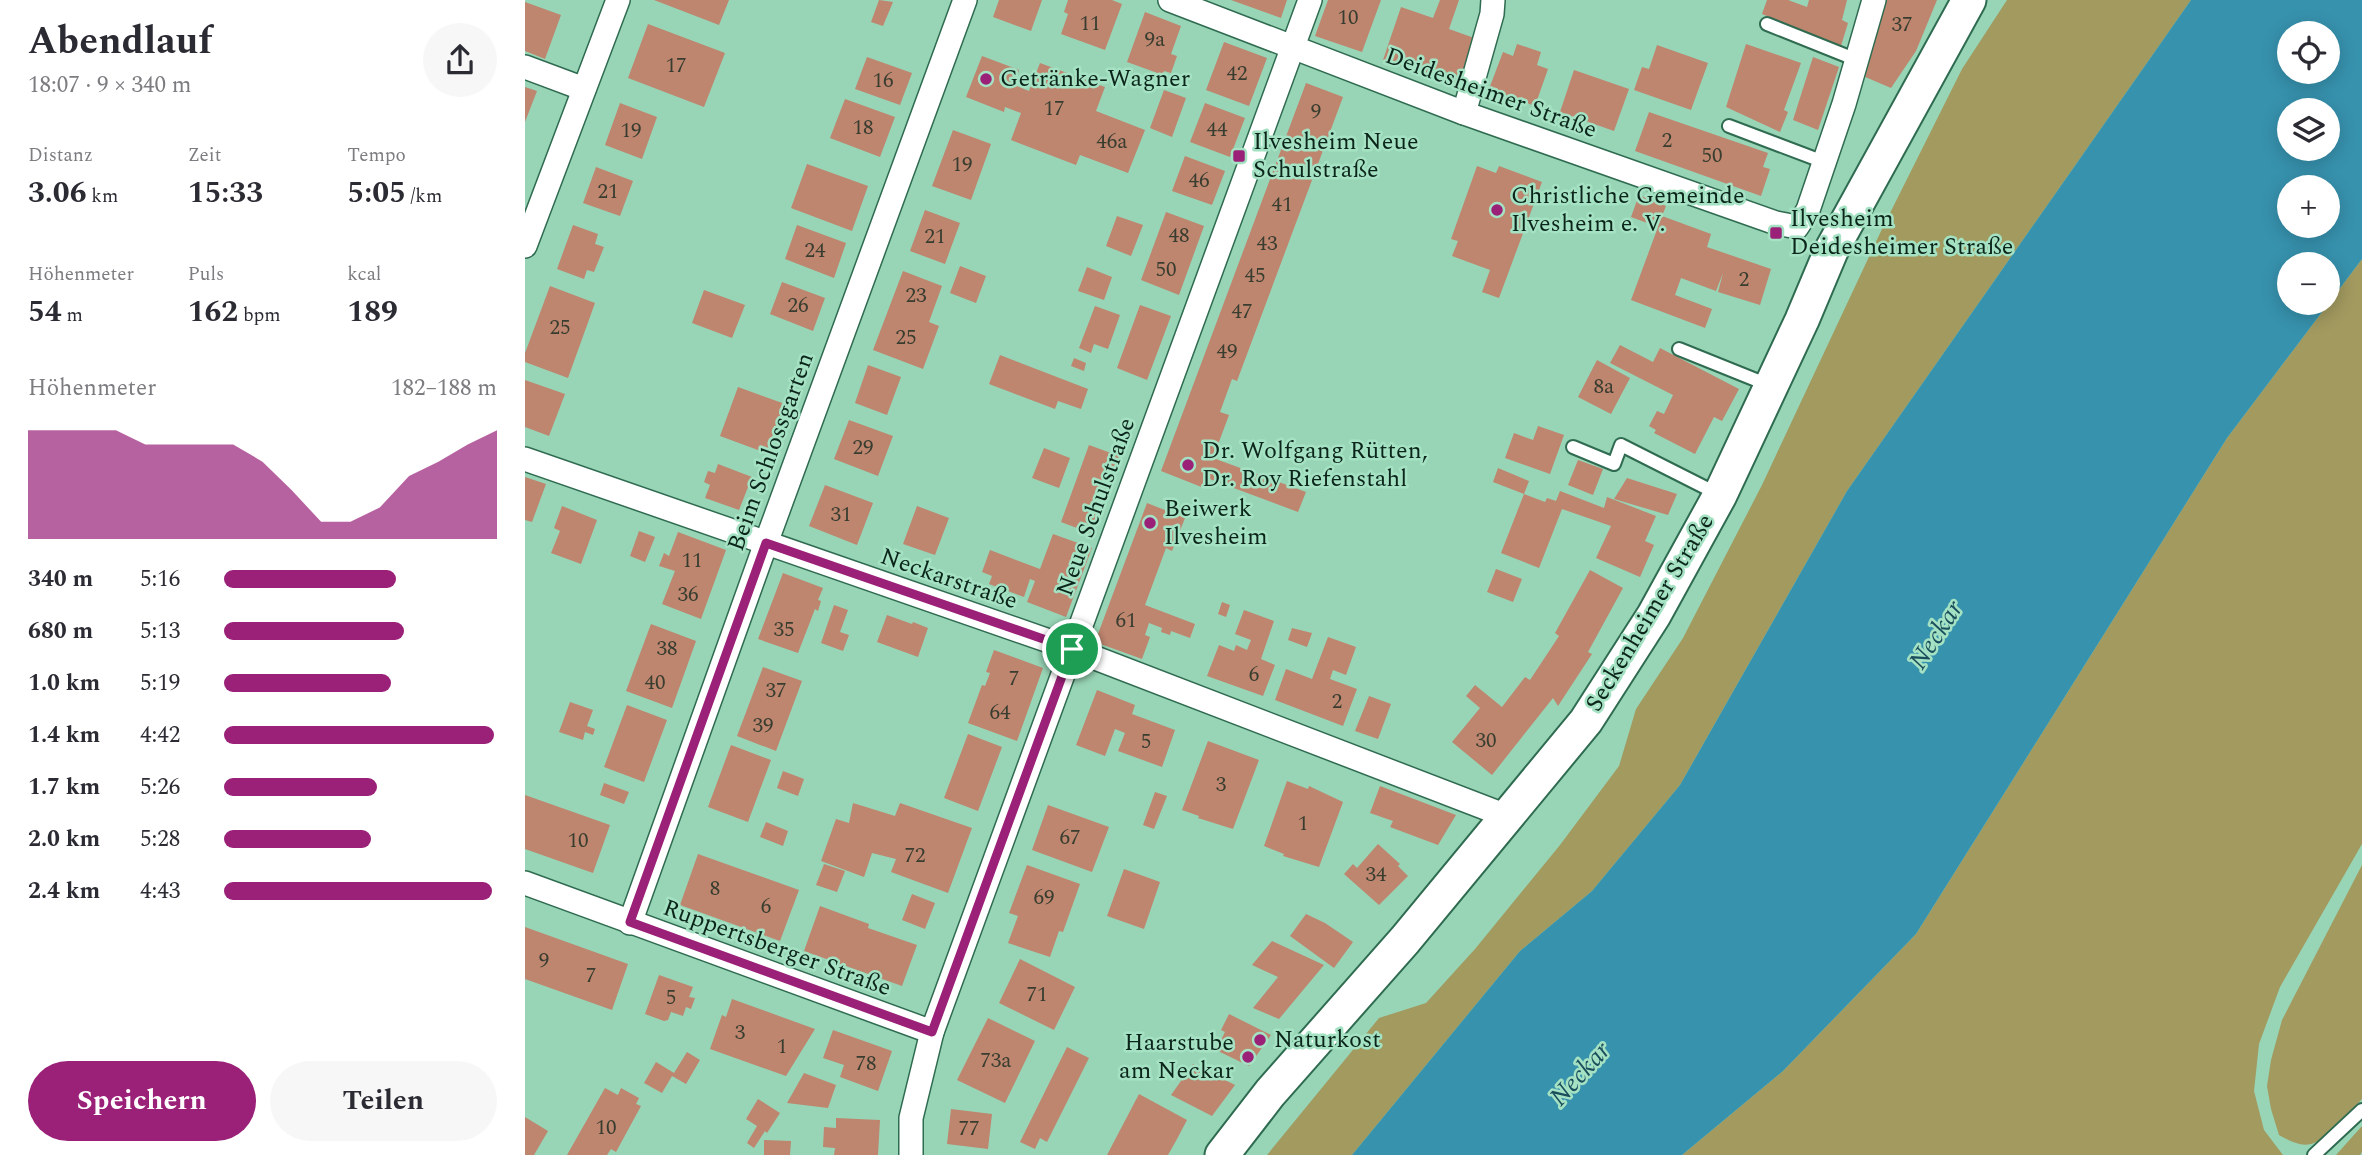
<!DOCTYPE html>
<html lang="de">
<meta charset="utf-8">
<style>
:root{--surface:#fff;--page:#f7f7f7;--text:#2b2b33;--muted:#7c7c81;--accent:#9a2078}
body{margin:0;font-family:Spectral,serif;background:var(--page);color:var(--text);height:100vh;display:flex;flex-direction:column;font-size:26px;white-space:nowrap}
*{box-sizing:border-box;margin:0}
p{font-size:23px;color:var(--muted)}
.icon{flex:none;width:38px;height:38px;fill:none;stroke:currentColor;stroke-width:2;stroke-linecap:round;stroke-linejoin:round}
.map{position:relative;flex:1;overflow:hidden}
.side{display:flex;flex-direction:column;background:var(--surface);width:525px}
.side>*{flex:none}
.buttons{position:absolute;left:1752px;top:21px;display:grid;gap:14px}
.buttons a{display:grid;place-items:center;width:63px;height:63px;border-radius:50%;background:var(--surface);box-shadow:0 4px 18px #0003;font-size:35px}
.pin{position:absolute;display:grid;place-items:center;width:60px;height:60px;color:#fff;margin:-30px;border:4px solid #fff;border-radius:50%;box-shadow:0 2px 7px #0007}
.round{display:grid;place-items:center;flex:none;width:74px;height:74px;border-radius:37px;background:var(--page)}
.headline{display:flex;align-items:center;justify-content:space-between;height:119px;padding:0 28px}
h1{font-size:38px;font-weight:700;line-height:52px}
.figures{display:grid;grid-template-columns:repeat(3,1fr);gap:10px;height:119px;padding:7px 28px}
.figures div{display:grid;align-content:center}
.figures b{font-size:30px;font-weight:700}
.figures small{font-size:19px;font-weight:400}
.figures p{font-size:19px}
.chart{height:196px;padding:14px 28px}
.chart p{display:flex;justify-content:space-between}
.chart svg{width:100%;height:126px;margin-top:7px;fill:var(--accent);opacity:.7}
.cta{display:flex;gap:14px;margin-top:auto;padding:14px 28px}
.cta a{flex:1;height:80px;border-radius:42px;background:var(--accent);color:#fff;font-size:28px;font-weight:700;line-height:80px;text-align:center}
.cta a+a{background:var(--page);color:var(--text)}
ul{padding:0 28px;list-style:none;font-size:23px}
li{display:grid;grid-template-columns:112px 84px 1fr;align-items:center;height:52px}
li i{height:18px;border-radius:9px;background:var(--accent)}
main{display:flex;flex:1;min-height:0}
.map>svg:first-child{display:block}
</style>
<main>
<section class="side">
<div class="headline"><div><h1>Abendlauf</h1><p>18:07 · 9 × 340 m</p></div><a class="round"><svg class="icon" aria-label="share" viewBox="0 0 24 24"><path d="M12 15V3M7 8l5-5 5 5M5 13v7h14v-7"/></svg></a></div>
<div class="figures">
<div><p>Distanz</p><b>3.06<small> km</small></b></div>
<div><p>Zeit</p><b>15:33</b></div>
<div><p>Tempo</p><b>5:05<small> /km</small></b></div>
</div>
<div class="figures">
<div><p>Höhenmeter</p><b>54<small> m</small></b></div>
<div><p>Puls</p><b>162<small> bpm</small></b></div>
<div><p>kcal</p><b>189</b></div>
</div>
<div class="chart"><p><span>Höhenmeter</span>182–188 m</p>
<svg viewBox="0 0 160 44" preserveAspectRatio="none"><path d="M0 44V6L10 6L20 6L30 6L40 11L50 11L60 11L70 11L80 17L90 27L100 38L110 38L120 33L130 22L140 17L150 11L160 6V44z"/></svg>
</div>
<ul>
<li><b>340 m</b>5:16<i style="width:63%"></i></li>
<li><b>680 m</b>5:13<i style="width:66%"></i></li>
<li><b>1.0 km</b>5:19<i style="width:61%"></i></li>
<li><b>1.4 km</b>4:42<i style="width:99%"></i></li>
<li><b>1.7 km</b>5:26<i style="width:56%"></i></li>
<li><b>2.0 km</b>5:28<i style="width:54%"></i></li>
<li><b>2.4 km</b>4:43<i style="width:98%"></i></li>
</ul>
<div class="cta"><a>Speichern</a><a>Teilen</a></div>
</section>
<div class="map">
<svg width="1837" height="1155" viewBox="0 0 1837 1155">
<rect width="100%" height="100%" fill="#98d5b6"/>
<g fill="#a29a5f">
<polygon points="1482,0 1666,0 1322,491 1155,785 1067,891 995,951 827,1155 742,1155 854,1018 901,1003 950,949 1035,845 1094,766 1111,709 1158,638 1237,485 1357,229 1437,69"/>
<polygon points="1837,259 1837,844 1755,987 1734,1044 1729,1091 1739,1130 1758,1155 1157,1155 1258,1071 1391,934 1702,438"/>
<path d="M1837,865V1099C1825,1111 1803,1140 1786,1144C1775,1147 1763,1140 1754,1135L1746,1109L1742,1086L1746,1060L1757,1020Z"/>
<polygon points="1837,1126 1837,1152 1835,1155 1811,1155"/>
</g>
<path fill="#3792ae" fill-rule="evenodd" d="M1666,0H1837V259L1702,438L1391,934L1258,1071L1157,1155H827L995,951L1067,891L1155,785L1322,491ZM1764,33H1802V72H1764ZM1764,110H1802V149H1764ZM1764,187H1802V226H1764ZM1764,264H1802V303H1764Z"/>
<g fill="#be856f">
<polygon points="129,0 204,0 194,25"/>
<polygon points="354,0 368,2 358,26 346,22"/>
<polygon points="474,0 517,0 506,31 468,17"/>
<polygon points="543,0 587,0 597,4 580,50 536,34 543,14 539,12"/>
<polygon points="706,0 762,0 756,18"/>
<polygon points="803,0 856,0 837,52 790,36"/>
<polygon points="915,0 934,0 924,29 952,39 935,87 858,60 876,7 908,18"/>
<polygon points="1242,0 1263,0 1282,7 1284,0 1322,0 1317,20 1323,23 1316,46 1237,14"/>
<polygon points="1360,0 1412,0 1391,51 1366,88 1338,76"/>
<polygon points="0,2 36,15 20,59 0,51"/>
<polygon points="620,12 656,26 646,54 652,56 646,73 639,71 638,75 602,62"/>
<polygon points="123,24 200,53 179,107 103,78"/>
<polygon points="699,42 742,58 724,106 681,90"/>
<polygon points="992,44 1016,52 1012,65 1023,69 1010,106 964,89 978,52 988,56"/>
<polygon points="1221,44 1276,63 1259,110 1263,112 1255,132 1201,107"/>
<polygon points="1132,45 1183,63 1166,110 1109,90 1117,67 1124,69"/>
<polygon points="457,56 494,70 489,85 504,91 515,63 580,87 571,111 620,130 603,173 555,155 551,165 486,140 496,113 480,107 479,112 441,97"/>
<polygon points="342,57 387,73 375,105 330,89"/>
<polygon points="1288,57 1314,67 1293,130 1268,120"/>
<polygon points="1049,70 1104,89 1089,131 1035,112"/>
<polygon points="588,71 600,75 597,82 586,78"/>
<polygon points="781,83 818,97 712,381 707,379 695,412 704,415 688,458 781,492 773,512 682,478 679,488 636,471"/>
<polygon points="0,87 12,91 0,122"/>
<polygon points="639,90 661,98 647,137 625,128"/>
<polygon points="320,99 370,117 355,157 305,138"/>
<polygon points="95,103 132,117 117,159 80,145"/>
<polygon points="680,103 720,118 705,157 665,142"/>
<polygon points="1124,112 1243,153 1238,167 1245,169 1236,196 1110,151"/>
<polygon points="428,130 466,144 446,200 407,186"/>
<polygon points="660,156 700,171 687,205 647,191"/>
<polygon points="282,164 343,186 327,231 266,208"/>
<polygon points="952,166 971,173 974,166 1017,182 974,298 957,292 965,270 927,256 933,241 926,239"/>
<polygon points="71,167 108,181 95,216 58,203"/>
<polygon points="1114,195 1141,206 1137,216 1186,234 1182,247 1246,269 1235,305 1193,292 1198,273 1191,291 1156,278 1150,295 1187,309 1180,328 1106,300 1133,227 1106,217"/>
<polygon points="400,210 435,223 420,264 385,251"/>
<polygon points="641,212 679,226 654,295 616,280"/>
<polygon points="592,216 618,225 606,256 581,246"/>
<polygon points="48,225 73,234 70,244 79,247 69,272 62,270 59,279 32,269"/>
<polygon points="272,225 321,243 309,278 260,259"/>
<polygon points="435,266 461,276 451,303 425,293"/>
<polygon points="562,267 587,277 579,300 553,291"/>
<polygon points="378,271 417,286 404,322 414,326 398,369 348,350"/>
<polygon points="257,282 300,298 288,331 245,314"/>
<polygon points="25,286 70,303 43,378 0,362 0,353"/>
<polygon points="179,290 220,305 207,338 167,323"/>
<polygon points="615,305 646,316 622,380 592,368"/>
<polygon points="570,306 595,315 583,349 569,344 566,353 554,348"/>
<polygon points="1095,345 1128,362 1135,348 1214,389 1197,421 1189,417 1170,454 1129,433 1131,430 1124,426 1132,411 1139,414 1148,395 1085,363"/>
<polygon points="475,355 563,389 556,409 533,401 530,409 464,384"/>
<polygon points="549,358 561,363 559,371 546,366"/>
<polygon points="1072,360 1105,378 1086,414 1053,397"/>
<polygon points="343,365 376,377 362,415 330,403"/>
<polygon points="0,380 40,394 24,436 0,427"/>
<polygon points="213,387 260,404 241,453 195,436"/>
<polygon points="324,420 368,436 353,476 309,459"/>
<polygon points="1013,426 1039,435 1025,474 980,458 989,433 1008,440"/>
<polygon points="564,445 594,456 565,533 536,522"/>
<polygon points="519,448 545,458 534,488 507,478"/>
<polygon points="1053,460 1078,469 1068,495 1043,485"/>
<polygon points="193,464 227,477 214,510 180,498 185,485 179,482 183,471 190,473"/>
<polygon points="973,468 1004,481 999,494 968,482"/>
<polygon points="0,477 21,484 7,522 0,520"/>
<polygon points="1102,478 1152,494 1143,515 1089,499"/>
<polygon points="300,485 348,503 332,545 284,526"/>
<polygon points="1035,491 1079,508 1082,497 1131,516 1120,541 1129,545 1115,577 1071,558 1086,526 1037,509 1014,568 976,553 999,494 1020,502 1022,498 1031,501"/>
<polygon points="622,503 660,518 647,551 641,548 620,605 670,624 665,638 646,631 645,635 636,632 637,628 624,623 620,635 625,637 617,659 570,642"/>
<polygon points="37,506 72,520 56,564 26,553 35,531 29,528"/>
<polygon points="392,506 424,518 410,555 378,544"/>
<polygon points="114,531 130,537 120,562 105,556"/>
<polygon points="153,532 201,550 176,619 137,604 150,571 134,566 139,553 144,556"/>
<polygon points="528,534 567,548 541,617 502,602 510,581 505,579 499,597 464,584 467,576 457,572 465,550 515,569"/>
<polygon points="971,569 997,579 988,602 962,592"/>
<polygon points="1065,570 1098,588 1063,652 1067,654 1033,706 1028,698 967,775 927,742 955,708 941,696 950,685 977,707 1000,677 1005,680 1034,636 1030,633"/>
<polygon points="258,573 298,588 293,600 296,601 293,611 290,609 273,653 233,639"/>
<polygon points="697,602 705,605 701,617 693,614"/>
<polygon points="309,605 323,610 315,632 324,635 318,651 296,643"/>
<polygon points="719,610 749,621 736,659 750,665 738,696 682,676 694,645 709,651 711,645 722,650 726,640 710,634"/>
<polygon points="362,615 387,624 388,622 403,628 393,657 352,642"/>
<polygon points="126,624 171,641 147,708 101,691"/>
<polygon points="767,628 787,633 782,647 763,640"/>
<polygon points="803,637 831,647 821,675 808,670 805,679 832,689 818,726 750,700 761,669 787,679"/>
<polygon points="469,650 518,668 492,741 443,723 457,685 460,686 465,673 461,672"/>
<polygon points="238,667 277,681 251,751 212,736"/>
<polygon points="572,690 610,705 607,714 650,730 637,767 593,751 600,733 590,729 580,756 551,745"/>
<polygon points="844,696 866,704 853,739 830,731"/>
<polygon points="45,702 68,710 62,726 70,729 68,735 60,732 58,740 34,732"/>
<polygon points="102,705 142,720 119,782 79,767"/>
<polygon points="443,734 477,747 453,811 419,798"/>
<polygon points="683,741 734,760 708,829 673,818 674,816 657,810"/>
<polygon points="206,745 246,760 223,822 183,807"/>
<polygon points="258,771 279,779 273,796 252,788"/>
<polygon points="762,781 783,789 784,786 818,802 794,867 758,856 759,854 739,846"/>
<polygon points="79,783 104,792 99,804 75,795"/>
<polygon points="855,786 931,815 913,845 865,827 868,821 845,813"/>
<polygon points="630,792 642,796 629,829 618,825"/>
<polygon points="0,795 85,825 68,873 0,849"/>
<polygon points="328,803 370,816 375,803 447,828 423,893 366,872 371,859 347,853 339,877 296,861 311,819 324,823"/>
<polygon points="523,805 584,827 567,872 507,850"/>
<polygon points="241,822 263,831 258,846 235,837"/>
<polygon points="853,844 875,864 873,866 883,876 854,905 819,874 828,864 832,868"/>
<polygon points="173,854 274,890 255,941 155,905"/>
<polygon points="299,864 320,871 312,892 291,885"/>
<polygon points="502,865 555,884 538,932 534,931 525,957 483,943 493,916 484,913"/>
<polygon points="599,869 635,882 619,929 582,916"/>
<polygon points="387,894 410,903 400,929 377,920"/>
<polygon points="295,906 344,924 343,928 392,945 377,986 279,951"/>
<polygon points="781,914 800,923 828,942 809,968 765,936"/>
<polygon points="0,927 103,964 87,1010 0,979"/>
<polygon points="747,941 799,965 754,1019 728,1008 753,977 727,965"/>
<polygon points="495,959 550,987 529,1030 474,1003"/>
<polygon points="134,975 168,987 164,997 170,998 166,1009 161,1007 158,1016 146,1012 143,1020 139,1021 120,1014"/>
<polygon points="207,999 290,1029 261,1076 185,1049 197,1015 201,1017"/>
<polygon points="704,1014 746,1035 724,1066 691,1050 700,1032 696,1030"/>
<polygon points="463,1018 510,1041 480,1103 432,1080"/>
<polygon points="308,1030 367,1051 353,1091 315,1077 319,1065 298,1058"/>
<polygon points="542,1047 564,1058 522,1142 515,1138 510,1149 495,1142"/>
<polygon points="162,1052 175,1060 161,1084 147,1076 137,1093 119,1083 131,1062 149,1073"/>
<polygon points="668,1064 710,1085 687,1116 646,1095"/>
<polygon points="279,1073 311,1085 303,1108 262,1103"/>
<polygon points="80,1088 93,1095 96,1088 114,1098 111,1104 116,1106 91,1152 86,1149 82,1155 42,1155"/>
<polygon points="614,1094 662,1120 652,1139 643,1155 582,1155"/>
<polygon points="233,1099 255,1113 242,1133 240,1131 229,1148 222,1143 232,1126 221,1119"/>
<polygon points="426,1109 467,1114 463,1149 422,1144"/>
<polygon points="0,1117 23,1131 9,1155 0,1155"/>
<polygon points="311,1118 355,1120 353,1155 309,1155 310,1148 298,1147 299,1127 311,1128"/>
<polygon points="239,1140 266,1141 265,1155 239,1155"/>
</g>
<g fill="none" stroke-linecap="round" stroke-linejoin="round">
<defs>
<g id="service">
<polyline points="1242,24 1332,60"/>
<polyline points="1204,126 1299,162"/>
<polyline points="1154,349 1246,386"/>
<polyline points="1048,447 1089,464 1096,445 1195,495"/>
<polyline points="1789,1155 1837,1110"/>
</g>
<g id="minor">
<polyline points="645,0 939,113 1251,223 1272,227 1283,210 1319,104 1349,0"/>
<polyline points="0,67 59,89"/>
<polyline points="939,113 967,14 968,0"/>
<polyline points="0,246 93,0"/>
<polyline points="0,459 547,649 984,817"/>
<polyline points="0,883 407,1032"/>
<polyline points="105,923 241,543 440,0"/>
<polyline points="386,1155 386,1118 407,1032 785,0"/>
</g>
<polyline id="secondary" points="697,1155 745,1093 880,940 1061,721 1129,615 1195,495 1277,320 1306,251 1444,0"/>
</defs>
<use href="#service" stroke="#2f6b50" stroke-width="16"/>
<use href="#minor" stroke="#2f6b50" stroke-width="26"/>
<use href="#secondary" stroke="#2f6b50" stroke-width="37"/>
<use href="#service" stroke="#fff" stroke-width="12"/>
<use href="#minor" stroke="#fff" stroke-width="23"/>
<use href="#secondary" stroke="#fff" stroke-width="33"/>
</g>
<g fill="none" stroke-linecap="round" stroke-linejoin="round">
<defs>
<polygon id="route" points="241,543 547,649 407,1032 105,922"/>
</defs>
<use href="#route" stroke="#fff" stroke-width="14"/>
<use href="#route" stroke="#9a2078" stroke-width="9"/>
</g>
<g fill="#9a2078" stroke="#a4e2c3" stroke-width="2.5">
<circle cx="461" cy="79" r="7"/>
<rect x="707" y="149" width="14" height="14" rx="3.5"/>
<circle cx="972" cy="210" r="7"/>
<rect x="1244" y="226" width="14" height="14" rx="3.5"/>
<circle cx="663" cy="465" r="7"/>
<circle cx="625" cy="523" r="7"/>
<circle cx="735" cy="1040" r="7"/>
<circle cx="723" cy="1057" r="7"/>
</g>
<g text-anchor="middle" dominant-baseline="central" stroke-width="5" stroke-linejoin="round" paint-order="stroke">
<g font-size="21" fill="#383d2f">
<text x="823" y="18">10</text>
<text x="565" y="24">11</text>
<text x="1377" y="25">37</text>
<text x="630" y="40">9a</text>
<text x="151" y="66">17</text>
<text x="712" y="74">42</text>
<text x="358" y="81">16</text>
<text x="529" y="109">17</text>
<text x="791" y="112">9</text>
<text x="338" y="128">18</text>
<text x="692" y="130">44</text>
<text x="106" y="131">19</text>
<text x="1142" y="141">2</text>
<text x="587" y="142">46a</text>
<text x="1187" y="156">50</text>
<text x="437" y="165">19</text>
<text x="674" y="181">46</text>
<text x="83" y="192">21</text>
<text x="757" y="205">41</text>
<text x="654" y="236">48</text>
<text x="410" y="237">21</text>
<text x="742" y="244">43</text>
<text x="290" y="251">24</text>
<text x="641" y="270">50</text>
<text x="730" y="276">45</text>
<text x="1219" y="280">2</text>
<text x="391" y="296">23</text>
<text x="273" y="306">26</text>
<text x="717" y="312">47</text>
<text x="35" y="328">25</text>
<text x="381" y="338">25</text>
<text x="702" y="352">49</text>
<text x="1079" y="387">8a</text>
<text x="338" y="448">29</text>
<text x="316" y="515">31</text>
<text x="167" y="561">11</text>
<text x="163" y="595">36</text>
<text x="601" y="621">61</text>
<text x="259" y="630">35</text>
<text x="142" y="649">38</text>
<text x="729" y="675">6</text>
<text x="489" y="679">7</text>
<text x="130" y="683">40</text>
<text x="251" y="691">37</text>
<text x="812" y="702">2</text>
<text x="475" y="713">64</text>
<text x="238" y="726">39</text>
<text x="961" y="741">30</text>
<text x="621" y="742">5</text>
<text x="696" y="785">3</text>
<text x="778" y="824">1</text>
<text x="545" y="838">67</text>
<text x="53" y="841">10</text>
<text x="390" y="856">72</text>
<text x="851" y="875">34</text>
<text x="190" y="889">8</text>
<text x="519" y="898">69</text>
<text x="241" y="907">6</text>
<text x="19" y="961">9</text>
<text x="66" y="976">7</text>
<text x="512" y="995">71</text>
<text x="146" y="998">5</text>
<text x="215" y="1033">3</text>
<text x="257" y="1047">1</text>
<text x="471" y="1061">73a</text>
<text x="341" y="1064">78</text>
<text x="81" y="1128">10</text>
<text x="444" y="1129">77</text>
</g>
<g font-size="24" fill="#0c251a" stroke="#a4e2c3" text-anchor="start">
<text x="475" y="79">Getränke-Wagner</text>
<text x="728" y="142">Ilvesheim Neue<tspan x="728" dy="28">Schulstraße</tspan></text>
<text x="986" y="196">Christliche Gemeinde<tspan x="986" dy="28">Ilvesheim e. V.</tspan></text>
<text x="1265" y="219">Ilvesheim<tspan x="1265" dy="28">Deidesheimer Straße</tspan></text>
<text x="677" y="451">Dr. Wolfgang Rütten,<tspan x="677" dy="28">Dr. Roy Riefenstahl</tspan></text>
<text x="639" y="509">Beiwerk<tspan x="639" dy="28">Ilvesheim</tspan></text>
<text x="749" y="1040">Naturkost</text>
<text x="709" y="1043" text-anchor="end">Haarstube<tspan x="709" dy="28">am Neckar</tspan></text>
</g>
<g font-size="24" fill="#0c251a" stroke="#a4e2c3">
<text transform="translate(966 93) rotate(20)">Deidesheimer Straße</text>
<text transform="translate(246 452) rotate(-70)">Beim Schlossgarten</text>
<text transform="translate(571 507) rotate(-70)">Neue Schulstraße</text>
<text transform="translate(424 579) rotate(19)">Neckarstraße</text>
<text transform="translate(1125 613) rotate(-59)">Seckenheimer Straße</text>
<text transform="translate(252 948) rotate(20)">Ruppertsberger Straße</text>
</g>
<g font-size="26" font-style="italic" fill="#1b4e5d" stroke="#a4e2c3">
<text transform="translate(1411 635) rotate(-57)">Neckar</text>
<text transform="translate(1055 1074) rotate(-48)">Neckar</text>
</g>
</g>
</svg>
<div class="buttons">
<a><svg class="icon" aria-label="locate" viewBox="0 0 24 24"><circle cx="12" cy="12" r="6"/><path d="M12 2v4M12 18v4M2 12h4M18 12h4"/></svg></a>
<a><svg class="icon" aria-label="layers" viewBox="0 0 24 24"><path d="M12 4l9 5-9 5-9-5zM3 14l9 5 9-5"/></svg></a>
<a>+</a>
<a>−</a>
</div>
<div class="pin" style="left:547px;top:649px;background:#1e9e55"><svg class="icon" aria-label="arrive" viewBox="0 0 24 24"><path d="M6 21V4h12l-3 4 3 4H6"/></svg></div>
</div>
</main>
